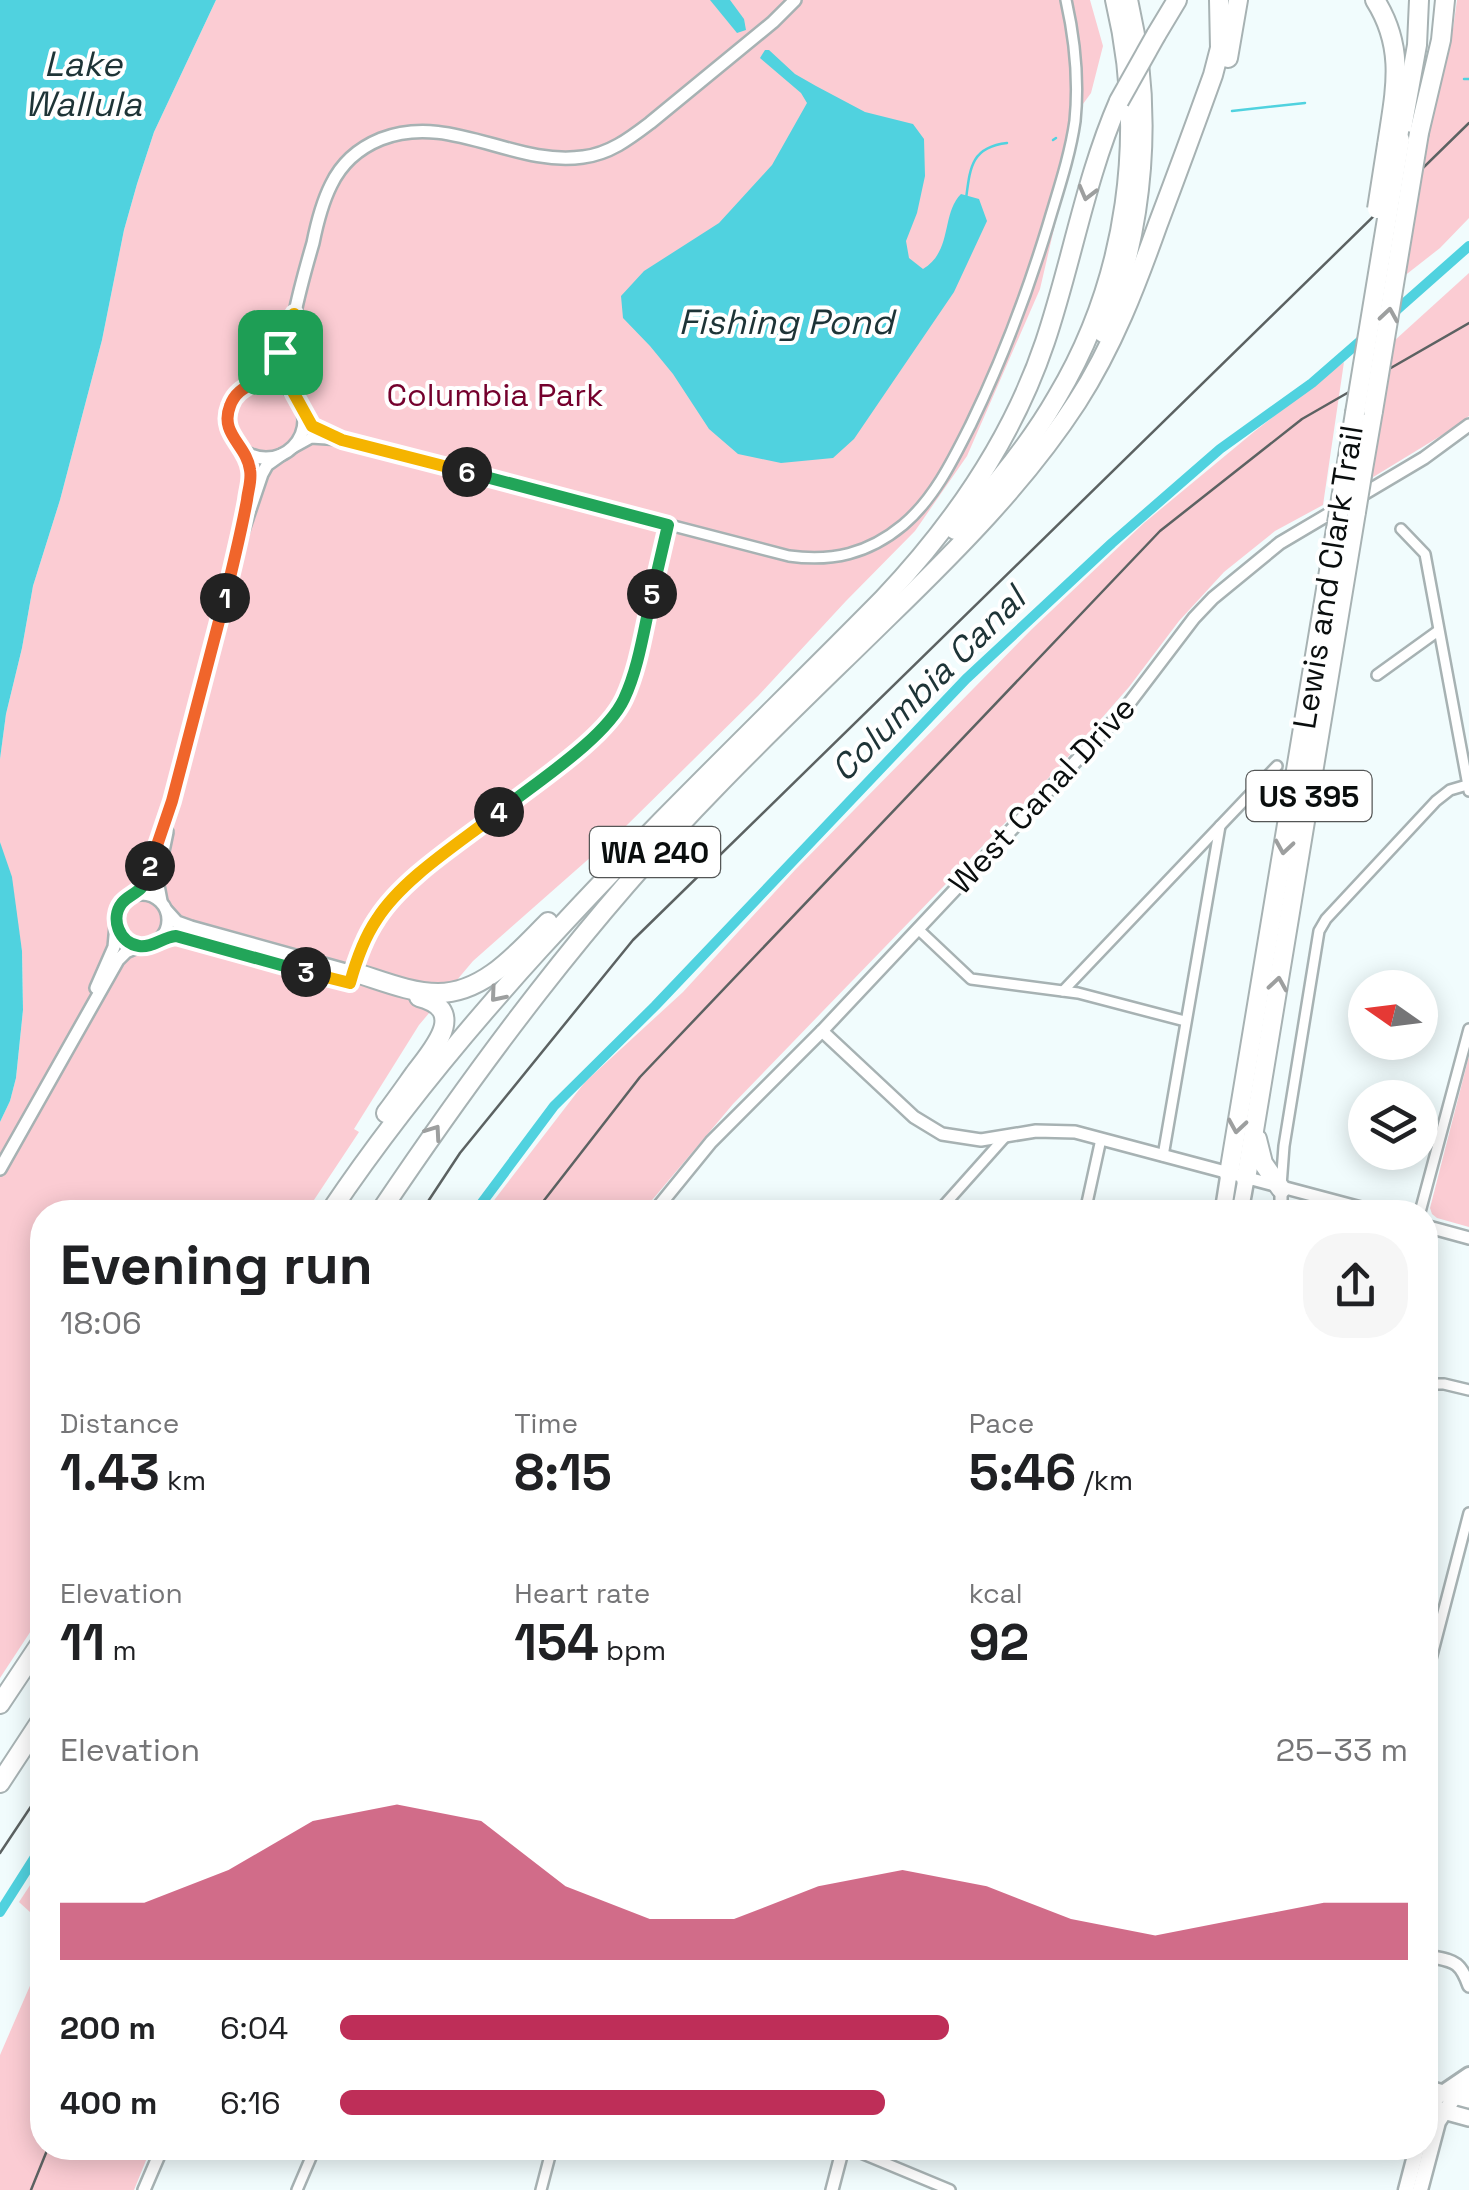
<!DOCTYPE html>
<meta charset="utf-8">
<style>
:root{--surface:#fff;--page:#f6f6f6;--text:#202124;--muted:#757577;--accent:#be2e58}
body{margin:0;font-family:"Space Grotesk",sans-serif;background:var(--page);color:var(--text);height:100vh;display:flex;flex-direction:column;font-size:38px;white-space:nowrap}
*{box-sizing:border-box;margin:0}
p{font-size:32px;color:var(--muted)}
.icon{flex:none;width:55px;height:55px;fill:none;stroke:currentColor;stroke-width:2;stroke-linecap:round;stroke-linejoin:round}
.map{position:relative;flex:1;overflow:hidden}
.side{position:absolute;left:30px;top:1200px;width:1408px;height:960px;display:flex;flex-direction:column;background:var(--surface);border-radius:40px;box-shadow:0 5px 25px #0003}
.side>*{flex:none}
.needle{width:65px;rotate:284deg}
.controls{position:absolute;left:1348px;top:970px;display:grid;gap:20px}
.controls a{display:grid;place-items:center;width:90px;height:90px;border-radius:50%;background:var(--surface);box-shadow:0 5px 25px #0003;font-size:50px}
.pin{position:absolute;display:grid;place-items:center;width:85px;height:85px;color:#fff;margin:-42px;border-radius:20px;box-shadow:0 5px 15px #0006}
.km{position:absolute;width:50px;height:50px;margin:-25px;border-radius:50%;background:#222;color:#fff;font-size:28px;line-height:50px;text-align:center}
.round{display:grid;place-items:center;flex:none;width:105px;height:105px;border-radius:40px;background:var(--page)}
.summary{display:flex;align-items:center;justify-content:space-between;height:170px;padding:0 30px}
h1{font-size:55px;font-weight:600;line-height:75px}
.stats{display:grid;grid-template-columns:repeat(3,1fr);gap:15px;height:170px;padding:10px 30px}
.stats div{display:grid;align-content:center}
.stats b{font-size:50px;font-weight:600}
.stats small{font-size:28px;font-weight:400}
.stats p{font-size:28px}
.chart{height:280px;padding:20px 30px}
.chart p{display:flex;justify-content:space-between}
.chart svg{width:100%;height:180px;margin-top:10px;fill:var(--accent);opacity:.7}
ul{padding:0 30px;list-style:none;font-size:32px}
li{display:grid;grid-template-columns:160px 120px 1fr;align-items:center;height:75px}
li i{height:25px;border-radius:12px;background:var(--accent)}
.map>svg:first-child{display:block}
</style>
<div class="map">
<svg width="1469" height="2190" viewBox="0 0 1469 2190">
<rect width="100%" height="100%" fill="#f1fcfd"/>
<g fill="#fbccd3">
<polygon points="216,0 1090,0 1103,46 1091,93 1083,104 1040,289 967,456 915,531 846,601 758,696 626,826 473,961 419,1025 354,1129 359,1132 306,1212 42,1212 42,1614 0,1678 0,1122 10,1101 16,1078 23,1010 22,951 0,842 0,759 6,714 22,648 33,586 60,500 102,340 124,230 137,184 154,132"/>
<polygon points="1457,0 1469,0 1469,218 1440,248 1403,277 1427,134 1453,29"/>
<polygon points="1469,273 1469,416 1447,432 1370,479 1394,341"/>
<polygon points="1344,362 1323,505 1275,531 1224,572 1179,621 1129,687 1060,766 733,1104 642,1212 485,1212 585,1082 683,992 795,870 1032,629 1144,523 1255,431"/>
<polygon points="1469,1056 1469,1227 1437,1218 1432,1214 1430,1208"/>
<polygon points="42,1867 42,1918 31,1913 19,1902"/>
<polygon points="42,1958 42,2148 151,2148 134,2190 0,2190 0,2055"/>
</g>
<g fill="#50d2df">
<polygon points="0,0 216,0 154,132 137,184 124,230 102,340 60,500 33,586 22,648 6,714 0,759"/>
<polygon points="710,0 730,0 744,19 746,30 737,33"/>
<path d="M765,50H769L795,74L816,86L865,112L913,124L924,139L925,176L917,213L906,241L909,258L923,269C953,251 941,214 961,194L979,199L987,221L954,292L854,439L833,458L781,463L738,454L709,429L673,374L650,346L623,318L621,296L644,271L719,223L772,165L807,103L801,93L760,58Z"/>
<polygon points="0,842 12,877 22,951 23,1010 16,1078 10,1101 0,1122"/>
</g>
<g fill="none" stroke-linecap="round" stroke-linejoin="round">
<g stroke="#50d2df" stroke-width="2.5">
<polyline points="1464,79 1469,79"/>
<polyline points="1232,111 1305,103"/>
<polyline points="1053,140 1056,138"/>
<path d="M966,199C970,168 971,147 1007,143"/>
</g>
<g stroke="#50d2df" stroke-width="10">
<polyline points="1391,315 1469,246"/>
<polyline points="475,1212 554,1106 655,1006 966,679 1112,543 1220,449 1312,383 1366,336"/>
<polyline points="0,1912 42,1846"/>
</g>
<defs>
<g id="minor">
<polyline points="302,409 313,426 335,437"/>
<path d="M291,449L311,438L342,440L789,556C832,562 868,554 903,525C934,499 953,460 971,424C1002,360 1027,294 1048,225C1058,191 1070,156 1075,121C1079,81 1075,40 1066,0"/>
<polyline points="1401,529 1425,554 1469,791"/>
<polyline points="1377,675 1438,631"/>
<polyline points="918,929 971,979 1078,993 1185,1021"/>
<path d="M353,973L374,923L398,893L596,736C615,717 625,698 633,674L668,525"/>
<polyline points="1063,991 1277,766"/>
<polyline points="1163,1156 1220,826"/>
<polyline points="1281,1186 1284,1146 1319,931 1326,919 1436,801 1450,790 1467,785"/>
<polyline points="938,1212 1005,1137"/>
<polyline points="1085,1212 1101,1139"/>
<polyline points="1420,1212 1469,1029"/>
<polyline points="1425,1384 1444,1384 1469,1390"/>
<polyline points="1425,1682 1469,1513"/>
<polyline points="849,2148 950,2190"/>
<polyline points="297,2190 315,2148"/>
<polyline points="541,2190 552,2148"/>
</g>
<g id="tertiary">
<polyline points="261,380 275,366 286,337"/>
<circle cx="266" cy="420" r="38"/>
<path d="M292,392L286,379L285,370C289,352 291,335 294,317C299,292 306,267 313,243C317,223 322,203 331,185C341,164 359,148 381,139C450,112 514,167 583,157C609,154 629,139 650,123L773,22L795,0"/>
<polyline points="242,452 251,472 246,506"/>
<polyline points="1355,499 1424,458 1469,425"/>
<circle cx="142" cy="920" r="26"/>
<polyline points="130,896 140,889 146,880 172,801 241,536 262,474 267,465 281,455"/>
<polyline points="161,901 157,880 167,832"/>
<polyline points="167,911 177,922 191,927 353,972"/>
<polyline points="157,941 176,936 350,983"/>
<polyline points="96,988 114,947 116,925"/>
<polyline points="822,1031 914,1117 942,1134 981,1140 1036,1131 1075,1132 1376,1212"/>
<polyline points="0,1169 118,960 126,952 140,946"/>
<polyline points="654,1212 711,1142 822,1031 1124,710 1194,618 1213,598 1280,543 1339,508"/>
<polyline points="1281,1212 1281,1189"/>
<polyline points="1425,1226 1469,1238"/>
<path d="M1425,1955C1452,1962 1459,1958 1469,1986"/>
<polyline points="144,2190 162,2148"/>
<polyline points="832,2190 843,2148"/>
</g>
<g id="secondary">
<polyline points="1441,2093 1469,2074"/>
<polyline points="1455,2096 1469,2086"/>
</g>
<g id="primary">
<polyline points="1425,2118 1433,2102 1441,2093"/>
<polyline points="1406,2190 1417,2148"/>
<polyline points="1420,2190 1438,2122 1455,2096"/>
</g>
<g id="trunk">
<polyline points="1223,1212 1229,1174"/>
<polyline points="1240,1212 1246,1179"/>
<polyline points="1425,2088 1469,2100"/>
<polyline points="1425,2106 1469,2118"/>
</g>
<g id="motorway">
<path d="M1375,0C1406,49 1395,91 1387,145"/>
<polyline points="1156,35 1177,0"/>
<polyline points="1228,58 1238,0"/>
<polyline points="1419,133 1441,40 1445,0"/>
<polyline points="1400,140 1417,45 1419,0"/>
<path d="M1103,333C1145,227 1154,110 1128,0"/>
<polyline points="1346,469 1355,413"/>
<polyline points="1362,475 1373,411"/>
<path d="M955,530C993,489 1029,446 1057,397C1128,278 1147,134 1115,0"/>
<path d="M353,972C380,980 410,993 438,993C484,993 518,952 548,922"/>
<path d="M386,1113C396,1100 405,1087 415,1073C433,1049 469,1010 419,997"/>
<polyline points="1257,1139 1263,1163 1281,1189"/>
<polyline points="1229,1174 1337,523"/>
<polyline points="1246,1179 1356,512"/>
<path d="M330,1212C484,983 689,796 883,599C953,525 1012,440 1045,342C1072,262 1085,179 1119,101"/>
<path d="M380,1212C481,1062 589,917 716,787C772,729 831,673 888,617C956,551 1025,482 1077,402C1113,346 1136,286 1158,224C1177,174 1195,125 1213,75L1220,48L1219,0"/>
<polyline points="0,1704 42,1641"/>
<polyline points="0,1783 42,1719"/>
</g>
</defs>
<use href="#minor" stroke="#a7b2b3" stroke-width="14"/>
<use href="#tertiary" stroke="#a7b2b3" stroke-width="16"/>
<use href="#secondary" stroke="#a7b2b3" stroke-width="18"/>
<use href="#primary" stroke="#a7b2b3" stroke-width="19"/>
<use href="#trunk" stroke="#a7b2b3" stroke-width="20"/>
<use href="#motorway" stroke="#a7b2b3" stroke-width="22"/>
<use href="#minor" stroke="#fff" stroke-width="9"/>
<use href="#tertiary" stroke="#fff" stroke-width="11"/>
<use href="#secondary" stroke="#fff" stroke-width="12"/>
<use href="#primary" stroke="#fff" stroke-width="14"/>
<use href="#trunk" stroke="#fff" stroke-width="15"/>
<use href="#motorway" stroke="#fff" stroke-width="18"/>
<g stroke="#5c6262" stroke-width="2.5">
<polyline points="421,1212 460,1153 633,940 1469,123"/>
<polyline points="535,1212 640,1077 1160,531 1302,419 1469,323"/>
<polyline points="0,1853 42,1790"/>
<polyline points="31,2190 48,2148"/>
</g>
<defs>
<g id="motorway-bridge">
<polyline points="1119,101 1156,35"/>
<polyline points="1377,209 1387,145"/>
<polyline points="1373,411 1419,133"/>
<polyline points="1355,413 1400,140"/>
<polyline points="1356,512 1362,475"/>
<polyline points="1337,523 1346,469"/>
</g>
</defs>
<use href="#motorway-bridge" stroke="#a7b2b3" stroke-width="22" stroke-linecap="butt"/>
<use href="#motorway-bridge" stroke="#fff" stroke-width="18"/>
</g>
<defs><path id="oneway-chevron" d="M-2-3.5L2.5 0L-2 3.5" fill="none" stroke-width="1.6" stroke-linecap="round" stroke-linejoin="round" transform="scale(2.5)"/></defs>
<g stroke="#9d9f9f">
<use href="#oneway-chevron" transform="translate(1087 193) rotate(105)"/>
<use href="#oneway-chevron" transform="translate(1389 315) rotate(-81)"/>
<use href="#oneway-chevron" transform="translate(1284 847) rotate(99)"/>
<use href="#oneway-chevron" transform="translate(1278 984) rotate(-81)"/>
<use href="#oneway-chevron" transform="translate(497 995) rotate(130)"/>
<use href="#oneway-chevron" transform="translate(1237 1126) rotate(99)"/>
<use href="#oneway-chevron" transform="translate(434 1132) rotate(-55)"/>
</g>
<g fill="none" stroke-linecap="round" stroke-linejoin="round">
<defs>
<path id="split-1" d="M225,598C233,565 241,533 247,500C248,490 252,480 250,470C247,445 219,434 230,406C240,378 269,389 280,352"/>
<polyline id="split-2" points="150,866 172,801 225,598"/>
<path id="split-3" d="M150,866C148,874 146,882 141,888C135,894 127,897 122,903C110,918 119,943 139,946C152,948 163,937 176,936L306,972"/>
<path id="split-4" d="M306,972L350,983C356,961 364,938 377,919C403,878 461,842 499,812"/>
<path id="split-5" d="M499,812C535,783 605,739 624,699C639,667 644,628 652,594"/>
<polyline id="split-6" points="467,472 668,525 652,594"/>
<polyline id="split-7" points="280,352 294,314 286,379 312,426 342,440 467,472"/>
</defs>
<use href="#split-1" stroke="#fff" stroke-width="20"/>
<use href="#split-2" stroke="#fff" stroke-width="20"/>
<use href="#split-3" stroke="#fff" stroke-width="20"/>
<use href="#split-4" stroke="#fff" stroke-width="20"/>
<use href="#split-5" stroke="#fff" stroke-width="20"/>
<use href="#split-6" stroke="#fff" stroke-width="20"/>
<use href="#split-7" stroke="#fff" stroke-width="20"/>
<use href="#split-1" stroke="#f0652b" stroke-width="12"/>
<use href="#split-2" stroke="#f0652b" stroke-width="12"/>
<use href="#split-3" stroke="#22a559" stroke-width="12"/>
<use href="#split-4" stroke="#f5b400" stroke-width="12"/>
<use href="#split-5" stroke="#22a559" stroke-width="12"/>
<use href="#split-6" stroke="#22a559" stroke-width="12"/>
<use href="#split-7" stroke="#f5b400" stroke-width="12"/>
</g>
<g text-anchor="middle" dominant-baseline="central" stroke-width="8" stroke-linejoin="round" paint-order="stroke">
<g fill="#fff" stroke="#545656" stroke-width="2.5">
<rect x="1246.5" y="771" width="125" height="50" rx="8"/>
<rect x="590" y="827" width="130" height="50" rx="8"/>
</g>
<g font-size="30" font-weight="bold" fill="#0a0e0e">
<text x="1309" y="796">US 395</text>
<text x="655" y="852">WA 240</text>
</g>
<g font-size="32" fill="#74012d" stroke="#fff">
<text x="495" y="395">Columbia Park</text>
</g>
<g font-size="32" fill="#0a0e0e" stroke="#fff">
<text transform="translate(1328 577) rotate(-81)">Lewis and Clark Trail</text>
<text transform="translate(1042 795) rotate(-47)">West Canal Drive</text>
</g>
<g font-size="35" font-style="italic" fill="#1e3437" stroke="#fff">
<text x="83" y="64">Lake<tspan x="83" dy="40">Wallula</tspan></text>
<text x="786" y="322">Fishing Pond</text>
<text transform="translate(928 684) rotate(-45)">Columbia Canal</text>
</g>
</g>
</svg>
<div class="controls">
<a><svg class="needle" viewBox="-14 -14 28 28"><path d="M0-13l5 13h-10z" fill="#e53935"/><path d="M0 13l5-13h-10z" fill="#757577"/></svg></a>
<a><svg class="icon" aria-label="layers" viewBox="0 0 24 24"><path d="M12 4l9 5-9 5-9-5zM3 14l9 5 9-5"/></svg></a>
</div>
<div class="pin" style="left:280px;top:352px;background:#1e9e55"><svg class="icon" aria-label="arrive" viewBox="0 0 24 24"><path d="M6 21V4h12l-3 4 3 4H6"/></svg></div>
<b class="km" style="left:225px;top:598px">1</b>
<b class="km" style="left:150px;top:866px">2</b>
<b class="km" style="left:306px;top:972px">3</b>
<b class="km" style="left:499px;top:812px">4</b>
<b class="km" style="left:652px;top:594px">5</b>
<b class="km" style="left:467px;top:472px">6</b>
<section class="side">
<div class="summary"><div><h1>Evening run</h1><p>18:06</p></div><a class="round"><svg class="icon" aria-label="share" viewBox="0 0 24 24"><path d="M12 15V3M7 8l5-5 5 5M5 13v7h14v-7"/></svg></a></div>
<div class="stats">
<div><p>Distance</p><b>1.43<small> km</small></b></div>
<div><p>Time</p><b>8:15</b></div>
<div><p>Pace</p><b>5:46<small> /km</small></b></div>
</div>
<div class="stats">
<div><p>Elevation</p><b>11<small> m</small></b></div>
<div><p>Heart rate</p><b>154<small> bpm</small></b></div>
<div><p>kcal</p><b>92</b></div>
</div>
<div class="chart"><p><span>Elevation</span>25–33 m</p>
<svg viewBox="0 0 160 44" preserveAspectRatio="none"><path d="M0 44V30L10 30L20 22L30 10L40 6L50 10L60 26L70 34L80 34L90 26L100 22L110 26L120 34L130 38L140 34L150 30L160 30V44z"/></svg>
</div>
<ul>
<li><b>200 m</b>6:04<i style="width:57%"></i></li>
<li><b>400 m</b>6:16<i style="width:51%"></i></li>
</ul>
</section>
</div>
